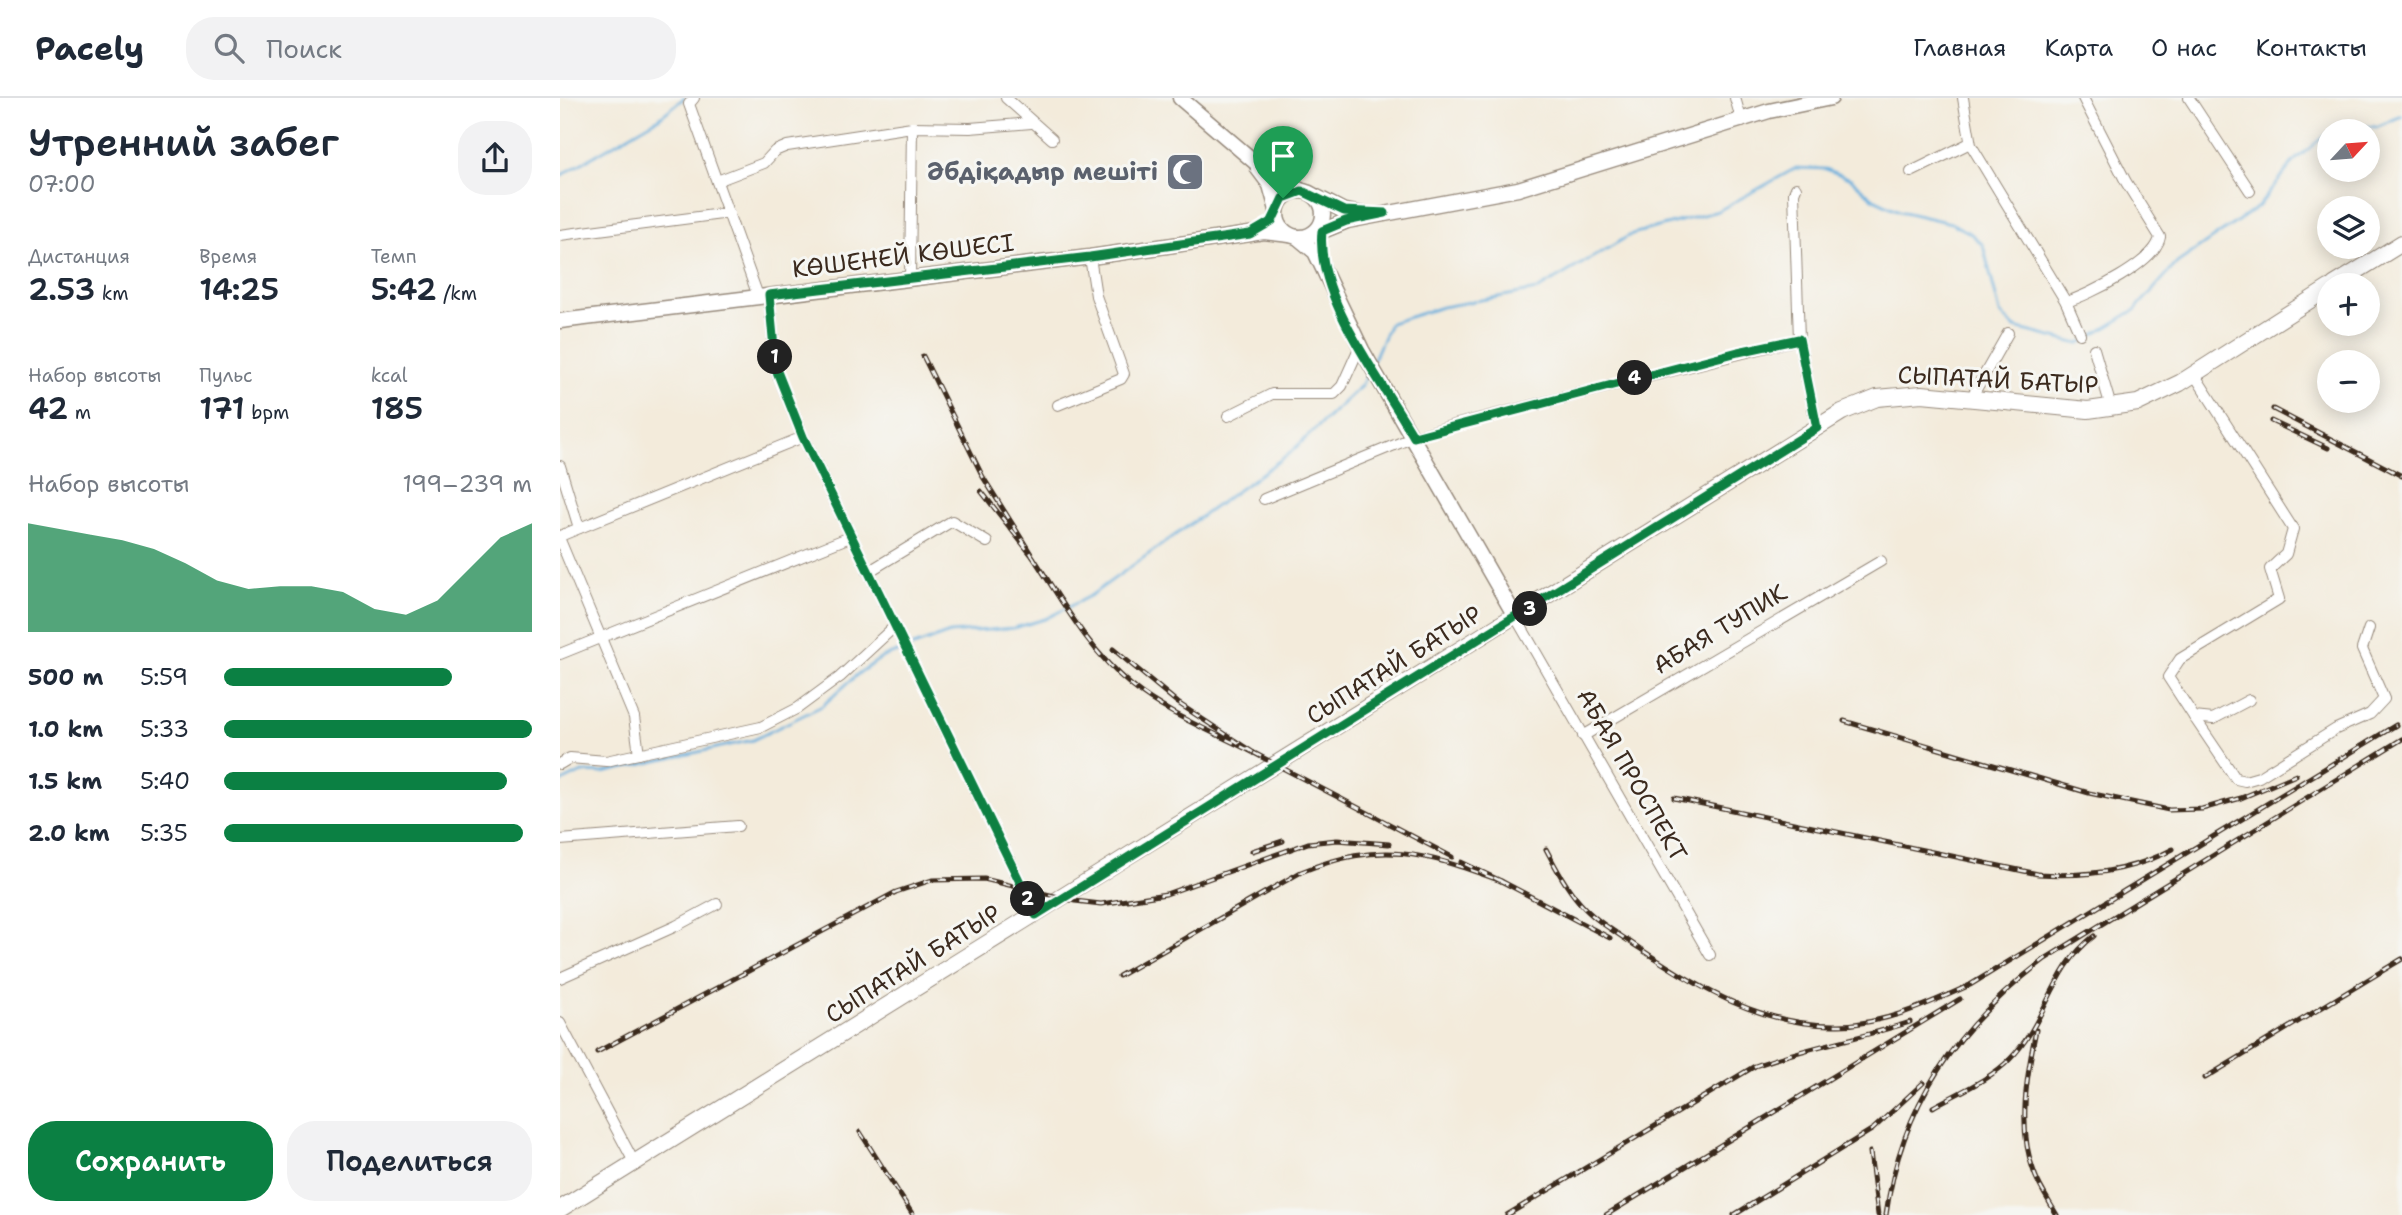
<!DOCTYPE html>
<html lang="ru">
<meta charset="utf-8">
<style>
:root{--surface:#fff;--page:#f2f2f3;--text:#1f2937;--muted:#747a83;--line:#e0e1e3;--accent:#0b8043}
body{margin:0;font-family:"Shantell Sans",sans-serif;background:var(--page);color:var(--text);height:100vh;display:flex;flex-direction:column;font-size:26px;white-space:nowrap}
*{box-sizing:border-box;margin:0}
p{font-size:23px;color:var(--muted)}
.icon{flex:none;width:38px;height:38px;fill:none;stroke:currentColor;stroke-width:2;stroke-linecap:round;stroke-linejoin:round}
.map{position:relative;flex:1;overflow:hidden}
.panel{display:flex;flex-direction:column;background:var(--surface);width:560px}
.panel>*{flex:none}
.needle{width:46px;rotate:64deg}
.buttons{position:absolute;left:1757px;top:21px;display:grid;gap:14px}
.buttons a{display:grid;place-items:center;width:63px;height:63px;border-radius:50%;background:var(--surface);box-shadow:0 4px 18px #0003;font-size:35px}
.pin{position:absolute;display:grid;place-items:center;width:60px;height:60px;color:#fff;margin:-72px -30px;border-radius:50% 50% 50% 0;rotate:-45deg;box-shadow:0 0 7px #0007}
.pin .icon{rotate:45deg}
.km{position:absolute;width:35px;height:35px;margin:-18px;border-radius:50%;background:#222;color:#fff;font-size:19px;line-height:35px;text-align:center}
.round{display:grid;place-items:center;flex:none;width:74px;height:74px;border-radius:28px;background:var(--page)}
.summary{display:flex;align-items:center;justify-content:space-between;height:119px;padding:0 28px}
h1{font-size:38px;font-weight:600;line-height:52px}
.metrics{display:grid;grid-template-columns:repeat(3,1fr);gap:10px;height:119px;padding:7px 28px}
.metrics div{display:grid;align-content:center}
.metrics b{font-size:30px;font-weight:600}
.metrics small{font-size:19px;font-weight:400}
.metrics p{font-size:19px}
.chart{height:196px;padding:14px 28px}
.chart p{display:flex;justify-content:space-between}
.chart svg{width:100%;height:126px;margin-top:7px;fill:var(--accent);opacity:.7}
.button{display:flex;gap:14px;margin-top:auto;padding:14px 28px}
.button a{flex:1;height:80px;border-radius:28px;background:var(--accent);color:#fff;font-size:28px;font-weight:600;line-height:80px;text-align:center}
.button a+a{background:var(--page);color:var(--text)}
ul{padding:0 28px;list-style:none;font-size:23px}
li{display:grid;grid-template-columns:112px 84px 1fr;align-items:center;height:52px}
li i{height:18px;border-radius:9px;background:var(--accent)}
header{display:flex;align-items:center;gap:42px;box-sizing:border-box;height:98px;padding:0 35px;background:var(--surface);border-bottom:2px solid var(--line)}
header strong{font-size:33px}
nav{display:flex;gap:38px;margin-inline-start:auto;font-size:24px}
.search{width:490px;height:63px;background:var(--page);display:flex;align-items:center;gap:18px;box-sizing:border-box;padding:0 24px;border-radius:28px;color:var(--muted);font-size:26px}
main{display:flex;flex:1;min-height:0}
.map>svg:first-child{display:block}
</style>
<header>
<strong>Pacely</strong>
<div class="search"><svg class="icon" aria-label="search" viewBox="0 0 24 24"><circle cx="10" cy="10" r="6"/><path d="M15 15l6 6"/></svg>Поиск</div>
<nav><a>Главная</a><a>Карта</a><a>О нас</a><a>Контакты</a></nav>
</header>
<main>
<section class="panel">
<div class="summary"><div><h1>Утренний забег</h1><p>07:00</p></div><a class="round"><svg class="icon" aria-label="share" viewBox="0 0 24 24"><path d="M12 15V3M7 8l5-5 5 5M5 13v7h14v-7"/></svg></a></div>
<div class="metrics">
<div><p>Дистанция</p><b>2.53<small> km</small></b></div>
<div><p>Время</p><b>14:25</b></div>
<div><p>Темп</p><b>5:42<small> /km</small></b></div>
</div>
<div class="metrics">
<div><p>Набор высоты</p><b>42<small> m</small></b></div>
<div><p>Пульс</p><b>171<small> bpm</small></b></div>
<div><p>kcal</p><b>185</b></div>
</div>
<div class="chart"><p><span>Набор высоты</span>199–239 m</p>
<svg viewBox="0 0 160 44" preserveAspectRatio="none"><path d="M0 44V6L10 8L20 10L30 12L40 15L50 20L60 26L70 29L80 28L90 28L100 30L110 36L120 38L130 33L140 22L150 11L160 6V44z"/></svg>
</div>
<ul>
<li><b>500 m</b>5:59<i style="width:74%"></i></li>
<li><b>1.0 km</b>5:33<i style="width:100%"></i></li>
<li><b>1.5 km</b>5:40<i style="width:92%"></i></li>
<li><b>2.0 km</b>5:35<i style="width:97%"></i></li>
</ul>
<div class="button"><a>Сохранить</a><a>Поделиться</a></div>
</section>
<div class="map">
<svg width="1842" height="1117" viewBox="0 0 1842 1117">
<rect width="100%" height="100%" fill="#f6f6f2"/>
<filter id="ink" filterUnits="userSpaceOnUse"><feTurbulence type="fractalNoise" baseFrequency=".0143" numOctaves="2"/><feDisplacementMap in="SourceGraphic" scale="14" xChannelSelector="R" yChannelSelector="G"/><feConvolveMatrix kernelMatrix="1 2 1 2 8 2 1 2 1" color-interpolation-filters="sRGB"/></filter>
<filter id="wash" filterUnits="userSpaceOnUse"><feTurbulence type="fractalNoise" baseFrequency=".00686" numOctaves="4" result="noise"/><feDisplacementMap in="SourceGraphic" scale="28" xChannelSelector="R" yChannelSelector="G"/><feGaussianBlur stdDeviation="1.57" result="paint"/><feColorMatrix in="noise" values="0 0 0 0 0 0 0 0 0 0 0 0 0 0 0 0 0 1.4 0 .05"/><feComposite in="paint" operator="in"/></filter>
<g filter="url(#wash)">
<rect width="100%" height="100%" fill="#f3ebdb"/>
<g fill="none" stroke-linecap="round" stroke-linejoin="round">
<g stroke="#66aedd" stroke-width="2.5">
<polyline points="1772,33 1792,27 1816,29 1842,18"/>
<polyline points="0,78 99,20 124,0"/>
<polyline points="813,263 830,225 882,209 977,192 1072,136 1158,113 1236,70 1266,71 1291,81 1314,101 1339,113 1391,125 1410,135 1423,147 1440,215 1455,230 1519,246 1575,212 1617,165 1698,109 1734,63 1769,34"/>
<polyline points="0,685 22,674 43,675 193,642 262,608 299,575 323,559 390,535 454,530 485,521 530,498 730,355 801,288 809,272"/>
</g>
</g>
</g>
<g filter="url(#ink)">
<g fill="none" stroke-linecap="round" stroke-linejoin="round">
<defs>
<g id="minor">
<polyline points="134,0 129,6 198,198"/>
<polyline points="446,0 492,41"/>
<polyline points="1175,0 1182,24"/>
<polyline points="1403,0 1411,47 1506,204 1520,236"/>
<polyline points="1629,0 1690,93"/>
<polyline points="1351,74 1410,45"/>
<polyline points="157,83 204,65 215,53 227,48 352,29 410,30 471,25"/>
<polyline points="1236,90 1234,95 1239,241 1257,330"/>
<polyline points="0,137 169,115"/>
<polyline points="350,181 352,29"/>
<polyline points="209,197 216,272 243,339 476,817"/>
<path d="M1506,204C1529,197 1596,164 1600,139L1566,84L1523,0"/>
<polyline points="1534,251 1551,309"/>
<polyline points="1634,276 1733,431 1726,456 1710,471 1719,501 1620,561 1608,579 1634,619 1653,621 1689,602"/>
<polyline points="1410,302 1448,235"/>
<polyline points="498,307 561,281 564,276 536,198 530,159"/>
<polyline points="668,318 712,296 774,296 782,288 800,248"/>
<polyline points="0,368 19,430"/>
<polyline points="704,401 854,339 894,327 1239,241"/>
<polyline points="0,438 243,339"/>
<polyline points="0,442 74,619 79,656"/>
<polyline points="308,474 392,423 427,444"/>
<polyline points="955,518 1150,857"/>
<polyline points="0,556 290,439"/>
<polyline points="1634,619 1676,681 1685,683 1699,679 1776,631 1810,616 1824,601 1802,551 1809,530"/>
<polyline points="1023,638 1321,463"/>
<polyline points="0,666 10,660 46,663 201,629 238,610 280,579 334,529"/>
<polyline points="0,742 178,728"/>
<polyline points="0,880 116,828 157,806"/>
<polyline points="0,925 75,1066"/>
</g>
<g id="secondary">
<polyline points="620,0 703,71 742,93"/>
<polyline points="698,71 710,87 717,112"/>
<circle cx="740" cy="116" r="23"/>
<polyline points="757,99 784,113 802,116"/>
<polyline points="750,138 787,123 958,91 1209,13 1271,0"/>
<polyline points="737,139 755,154 802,252 955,518"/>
<polyline points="0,223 530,159 704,134 730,137"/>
</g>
<g id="primary">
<polyline points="1774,187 1842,145"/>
<polyline points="0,1111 1282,314 1317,300 1362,296 1528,312 1578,305 1620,285 1769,190"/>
</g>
</defs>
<use href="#minor" stroke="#978a7c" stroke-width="12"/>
<use href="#secondary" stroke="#978a7c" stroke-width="17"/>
<use href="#primary" stroke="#978a7c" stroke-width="18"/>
<use href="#minor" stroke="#fff" stroke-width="10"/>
<use href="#secondary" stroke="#fff" stroke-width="14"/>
<use href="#primary" stroke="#fff" stroke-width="16"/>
<defs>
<g id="rail">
<polyline points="363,258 423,379 473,459 421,393"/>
<polyline points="1713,311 1842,378"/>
<polyline points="1711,323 1768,350"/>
<path d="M473,459C502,503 529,553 571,587C606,616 654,634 694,655L618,605L553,551"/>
<polyline points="1284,623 1529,695 1609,712 1642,711 1681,700 1736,677"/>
<polyline points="694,655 892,759"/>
<path d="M1114,700L1478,776C1524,779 1571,774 1613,751"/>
<path d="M986,751C996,770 1006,789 1020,805C1036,824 1059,836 1079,850C1139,890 1203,929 1279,927C1325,926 1368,906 1410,887L1836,627"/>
<polyline points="692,753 723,743"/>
<polyline points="941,783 1050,840"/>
<path d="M559,878L741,774C821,742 863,754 941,783L901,764"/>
<path d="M1476,932C1467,976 1457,1030 1474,1074C1479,1089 1489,1103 1497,1117"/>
<polyline points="37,954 336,794 372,782 424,781 515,803 541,806 606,796 748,745 777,742 829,746"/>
<polyline points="1645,980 1842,861"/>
<path d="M1373,1009C1397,995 1430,982 1450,961C1486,925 1492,870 1534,838"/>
<polyline points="300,1034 353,1117"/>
<polyline points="1310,1054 1318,1117"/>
<path d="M947,1117L1195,968C1246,949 1299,941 1350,924"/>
<polyline points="1046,1117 1400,901"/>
<polyline points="1174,1117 1313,1031 1363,985"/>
<path d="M1326,1117C1341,1006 1397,928 1485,861L1842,641"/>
</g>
</defs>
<use href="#rail" stroke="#3b2a1e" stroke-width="5"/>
<use href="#rail" stroke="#f6f6f2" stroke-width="2.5" stroke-dasharray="8" stroke-linecap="butt"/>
</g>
</g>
<g fill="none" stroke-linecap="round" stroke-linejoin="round" filter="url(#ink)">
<defs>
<path id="route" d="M742,93L784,113L825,115L786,123L762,133C755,199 822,283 854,339L1178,254L1239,241L1257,330L476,817L243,339L216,271L209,197L530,159L690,136L712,123L723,100Z"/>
</defs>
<use href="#route" stroke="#fff" stroke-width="14"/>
<use href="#route" stroke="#0b8043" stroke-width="9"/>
</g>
<defs>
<symbol id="mosque-square" viewBox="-11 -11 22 22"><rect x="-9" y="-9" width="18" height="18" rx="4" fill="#6b7280" stroke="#f6f6f2"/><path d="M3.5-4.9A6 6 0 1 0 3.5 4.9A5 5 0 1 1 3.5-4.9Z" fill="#fff"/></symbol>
</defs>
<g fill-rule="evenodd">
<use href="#mosque-square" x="603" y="52" width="44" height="44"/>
</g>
<g text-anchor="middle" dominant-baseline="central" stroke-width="6" stroke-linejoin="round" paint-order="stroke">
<g font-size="24" font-weight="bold" fill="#5b616d" stroke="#f6f6f2" text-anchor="end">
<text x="598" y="74">Әбдіқадыр мешіті</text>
</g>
<g font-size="24" fill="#3b2a1e" stroke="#f6f6f2">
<text transform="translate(343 158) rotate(-7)">КӨШЕНЕЙ КӨШЕСІ</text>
<text transform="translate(1438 282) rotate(3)">СЫПАТАЙ БАТЫР</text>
<text transform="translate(1160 531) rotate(-31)">АБАЯ ТУПИК</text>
<text transform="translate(834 567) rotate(-32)">СЫПАТАЙ БАТЫР</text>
<text transform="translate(1072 677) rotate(60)">АБАЯ ПРОСПЕКТ</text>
<text transform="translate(353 866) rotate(-32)">СЫПАТАЙ БАТЫР</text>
</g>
</g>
</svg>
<div class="buttons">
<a><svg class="needle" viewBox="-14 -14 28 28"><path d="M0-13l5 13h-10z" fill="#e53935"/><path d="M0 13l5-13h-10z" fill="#747a83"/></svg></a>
<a><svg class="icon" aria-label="layers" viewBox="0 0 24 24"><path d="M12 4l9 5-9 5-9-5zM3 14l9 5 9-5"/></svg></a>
<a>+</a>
<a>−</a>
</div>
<div class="pin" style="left:723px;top:100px;background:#1e9e55"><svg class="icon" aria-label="arrive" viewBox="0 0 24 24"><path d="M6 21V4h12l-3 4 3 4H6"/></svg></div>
<b class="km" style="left:215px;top:259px">1</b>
<b class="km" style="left:468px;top:801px">2</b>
<b class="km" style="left:970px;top:511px">3</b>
<b class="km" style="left:1075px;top:280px">4</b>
</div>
</main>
